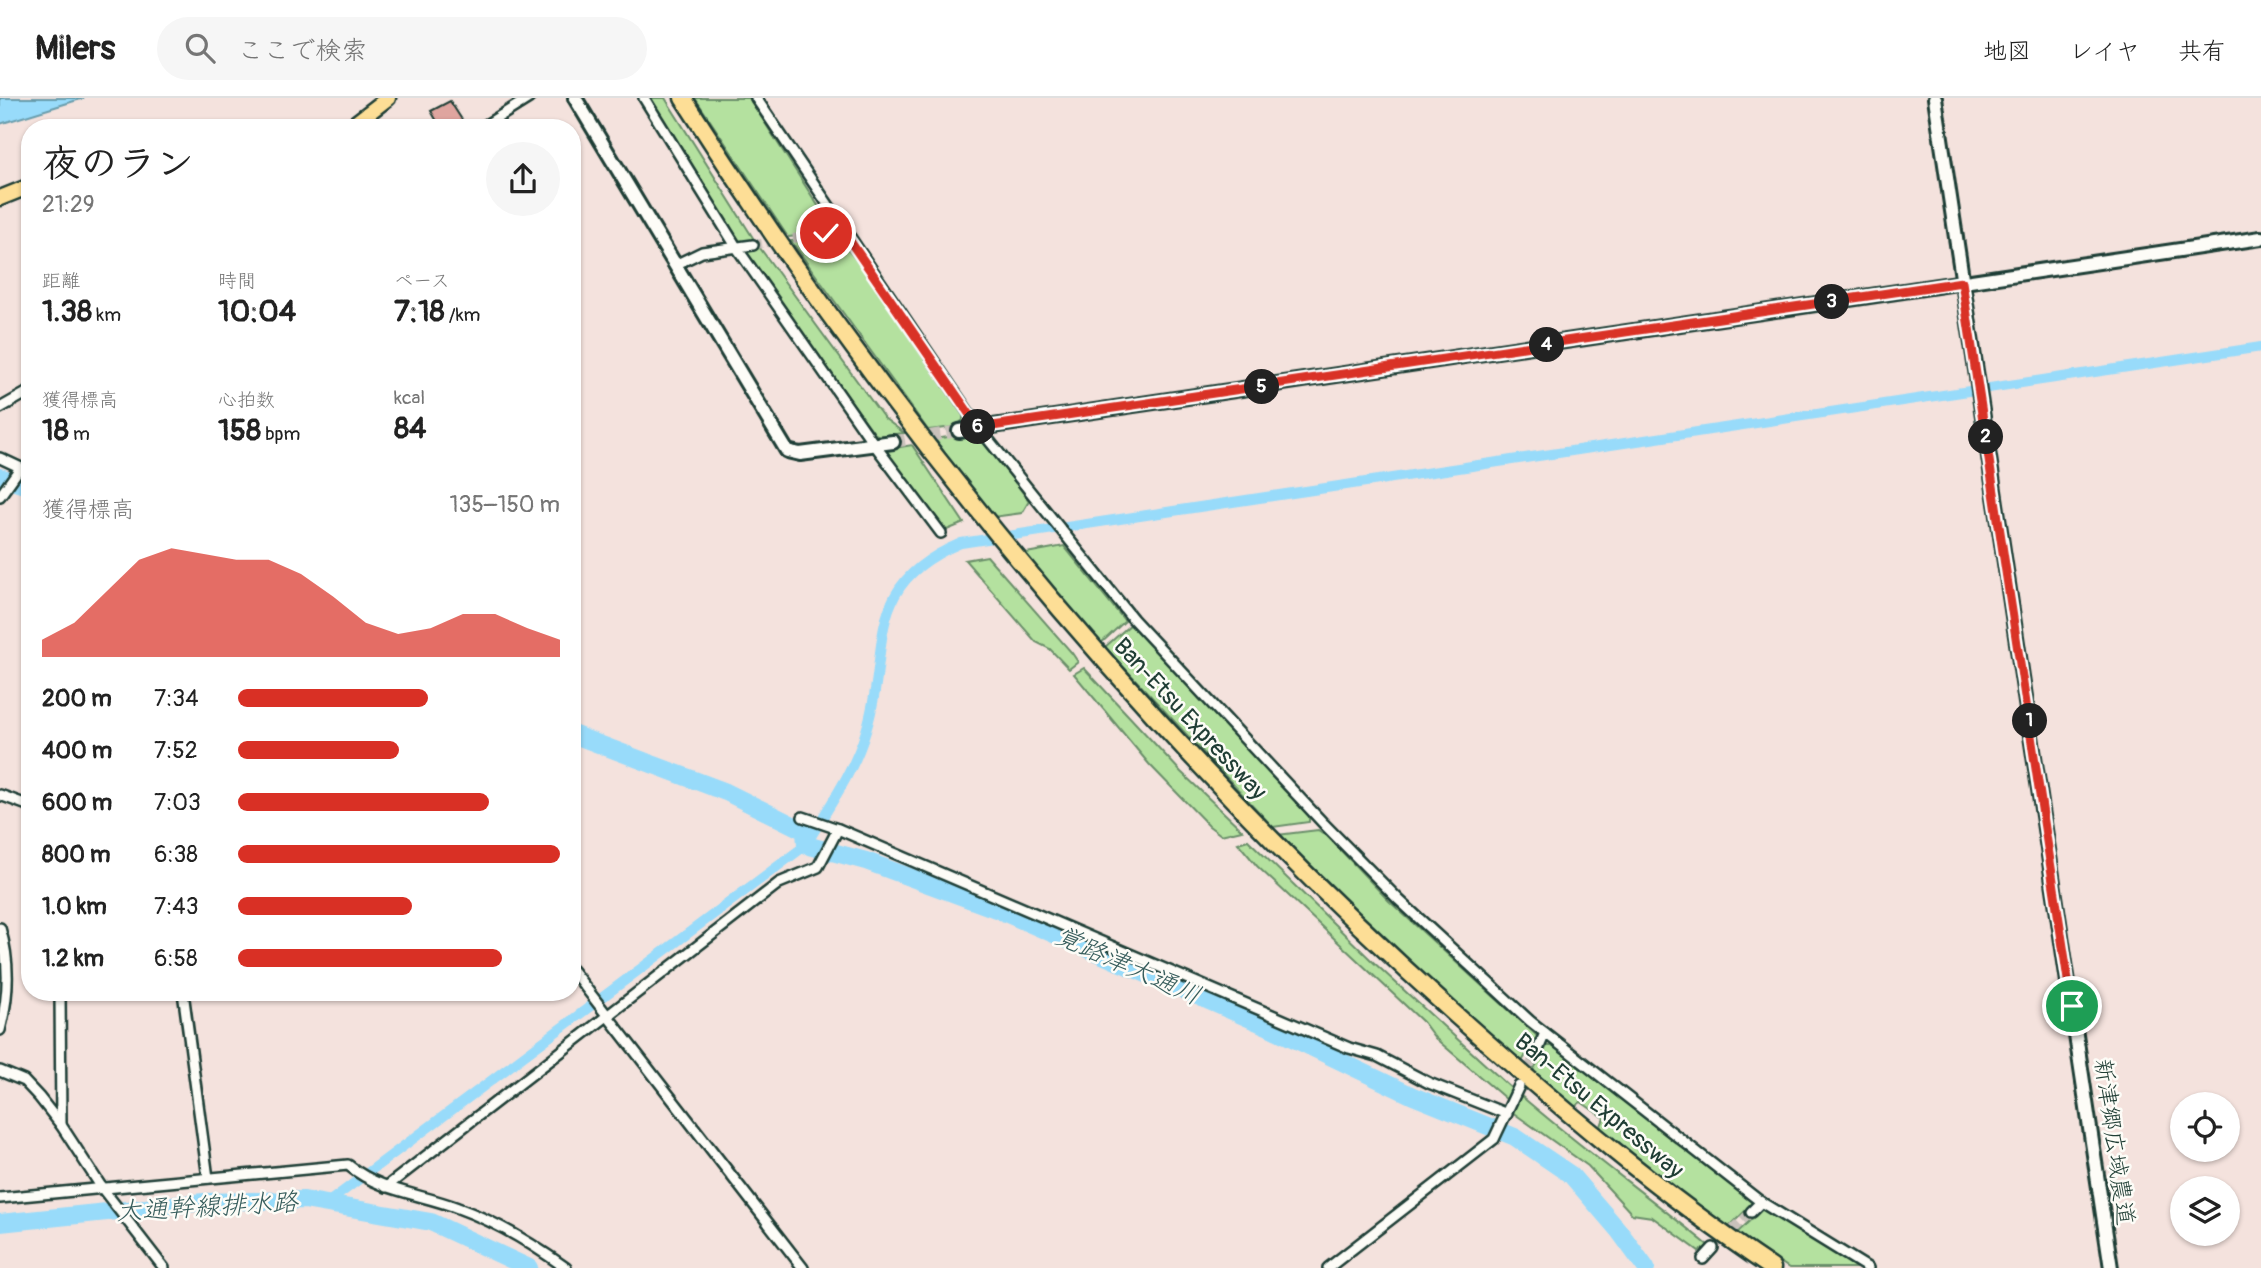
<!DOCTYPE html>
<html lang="ja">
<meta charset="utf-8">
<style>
:root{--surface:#fff;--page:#f6f6f6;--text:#222;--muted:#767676;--line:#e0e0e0;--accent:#d93025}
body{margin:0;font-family:Pangolin,"Klee One",sans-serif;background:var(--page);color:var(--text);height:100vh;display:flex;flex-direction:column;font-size:26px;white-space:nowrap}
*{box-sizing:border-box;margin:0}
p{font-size:23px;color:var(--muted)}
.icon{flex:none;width:38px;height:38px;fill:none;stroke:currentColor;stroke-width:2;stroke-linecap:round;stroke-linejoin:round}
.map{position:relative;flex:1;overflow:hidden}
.drawer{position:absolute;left:21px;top:21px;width:560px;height:882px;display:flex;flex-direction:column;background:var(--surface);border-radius:28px;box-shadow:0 2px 5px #0004}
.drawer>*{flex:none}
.fabs{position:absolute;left:2170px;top:994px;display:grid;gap:14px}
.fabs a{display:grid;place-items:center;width:70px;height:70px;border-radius:50%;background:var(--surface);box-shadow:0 2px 5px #0004;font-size:35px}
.pin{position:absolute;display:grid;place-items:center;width:60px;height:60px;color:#fff;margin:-30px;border:4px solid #fff;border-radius:50%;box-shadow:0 2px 7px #0007}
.km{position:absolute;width:35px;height:35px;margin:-18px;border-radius:50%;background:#222;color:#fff;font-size:19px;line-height:35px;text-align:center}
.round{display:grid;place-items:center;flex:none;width:74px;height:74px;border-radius:37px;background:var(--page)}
.overview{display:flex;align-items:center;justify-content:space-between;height:119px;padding:0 21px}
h1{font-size:38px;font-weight:800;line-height:52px}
.stats{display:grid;grid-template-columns:repeat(3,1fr);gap:10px;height:119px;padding:7px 21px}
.stats div{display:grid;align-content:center}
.stats b{font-size:30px;font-weight:800}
.stats small{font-size:19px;font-weight:400}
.stats p{font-size:19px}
.chart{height:196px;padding:14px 21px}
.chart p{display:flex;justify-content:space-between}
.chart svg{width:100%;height:126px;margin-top:7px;fill:var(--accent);opacity:.7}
ul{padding:0 21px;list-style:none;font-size:23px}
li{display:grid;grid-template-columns:112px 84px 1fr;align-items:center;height:52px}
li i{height:18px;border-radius:9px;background:var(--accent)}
header{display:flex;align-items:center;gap:42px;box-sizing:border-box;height:98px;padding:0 35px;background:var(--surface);border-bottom:2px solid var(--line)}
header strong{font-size:33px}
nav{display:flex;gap:38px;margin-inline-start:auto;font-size:24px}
.search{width:490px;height:63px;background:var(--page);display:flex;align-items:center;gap:18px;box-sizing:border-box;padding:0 24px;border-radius:38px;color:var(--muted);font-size:26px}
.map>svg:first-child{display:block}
</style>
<header>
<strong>Milers</strong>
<div class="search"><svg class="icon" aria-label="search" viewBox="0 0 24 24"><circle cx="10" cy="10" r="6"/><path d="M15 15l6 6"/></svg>ここで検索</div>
<nav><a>地図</a><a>レイヤ</a><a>共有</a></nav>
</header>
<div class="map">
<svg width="2261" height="1170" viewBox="0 0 2261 1170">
<rect width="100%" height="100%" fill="#f4e2dd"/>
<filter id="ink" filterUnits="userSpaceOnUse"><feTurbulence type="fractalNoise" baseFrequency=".0143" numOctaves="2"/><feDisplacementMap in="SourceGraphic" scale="14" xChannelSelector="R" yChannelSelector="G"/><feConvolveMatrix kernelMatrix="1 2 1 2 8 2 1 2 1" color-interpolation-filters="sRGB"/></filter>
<g filter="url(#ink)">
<g fill="#b4e19f" stroke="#6a8f6a" stroke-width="2">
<polygon points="646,0 665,0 755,143 736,146"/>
<path d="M695,0H749L826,120C822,138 804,137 788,139Z"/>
<polygon points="836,138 860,166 963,315 963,322 955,329 928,332 791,143"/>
<polygon points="760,150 884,320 904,335 879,338 875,336 740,151"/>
<polygon points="974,335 979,336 1029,403 1022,415 993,419 981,407 935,341"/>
<polygon points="912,347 964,425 942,434 883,352"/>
<polygon points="1064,448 1125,523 1098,548 1021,456"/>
<polygon points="987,458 1072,555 1078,564 1069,571 1050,551 1036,544 965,462"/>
<polygon points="1131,526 1309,716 1309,724 1273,729 1105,549"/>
<polygon points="1084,570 1181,674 1242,732 1221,737 1209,728 1149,666 1074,576"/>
<polygon points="1318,732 1327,738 1389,803 1537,938 1520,967 1380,839 1277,737"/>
<polygon points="1248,742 1371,862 1513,992 1507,1002 1435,940 1423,924 1257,768 1238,745"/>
<polygon points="1547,948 1553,948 1754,1104 1728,1130 1599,1033 1604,1020 1581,1004 1573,1010 1531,976"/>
<path d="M1520,997C1581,1050 1647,1097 1709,1148L1699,1153L1652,1119L1632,1116L1588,1068L1512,1014Z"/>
<polygon points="1763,1110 1859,1170 1789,1170 1737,1135"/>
</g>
<polygon fill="#98dbfa" stroke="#689cab" stroke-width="2" points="0,0 84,0 0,26"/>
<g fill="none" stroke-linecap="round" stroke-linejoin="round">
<path stroke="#98dbfa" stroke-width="10" d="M326,1106L806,747C828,710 854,674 866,633C892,549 860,487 961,445L2261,249"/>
<g stroke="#98dbfa" stroke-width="18">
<polyline points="0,379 30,389"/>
<polyline points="572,636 726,694 805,733 806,747 866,763 996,811 1267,928 1413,998 1515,1039 1571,1077 1619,1133 1646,1170"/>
<polyline points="0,1125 204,1104 304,1102 431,1124 529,1170"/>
</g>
</g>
<polygon fill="#dfa59f" stroke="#1f3d34" stroke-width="2" points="450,3 464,25 456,30 441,30 431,13"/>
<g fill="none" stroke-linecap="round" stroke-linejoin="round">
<g stroke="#c9c1bb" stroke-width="9" stroke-dasharray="9 4.5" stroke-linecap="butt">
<polyline points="753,147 826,135"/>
<polyline points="1523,980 1537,954"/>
<polyline points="1713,1150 1751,1114"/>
</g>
<polyline stroke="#c9c1bb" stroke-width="12" stroke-dasharray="12 6" stroke-linecap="butt" points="893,344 959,333"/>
<defs>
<g id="street">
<polyline points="644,0 737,150 874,346 941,435"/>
<polyline points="756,0 979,330 1133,521 1324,726 1399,802 1530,923 1761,1104 1868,1170"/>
<polyline points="481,30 529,0"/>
<polyline points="826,135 843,133"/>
<polyline points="675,167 702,154 753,147"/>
<polyline points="0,310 30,293"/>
<polyline points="0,360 30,374"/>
<polyline points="0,398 20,370"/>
<polyline points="0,697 30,708"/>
<polyline points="803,719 838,731 1349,950 1377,958 1429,985 1507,1016"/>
<path d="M0,830C10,863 9,898 0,932"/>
<polyline points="572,872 803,1170"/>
<polyline points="60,894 61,1027"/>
<polyline points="183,894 208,1080"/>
<polyline points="1537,954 1545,935"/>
<polyline points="0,973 24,983 39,999 61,1027 102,1090 164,1170"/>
<polyline points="386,1089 779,785 818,769 838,731"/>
<path d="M0,1100L348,1067C381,1094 419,1095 458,1110C497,1124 533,1146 566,1170"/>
<polyline points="1751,1114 1761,1104"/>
<polyline points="1703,1161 1713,1150"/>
<polyline points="1328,1170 1494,1041 1519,988"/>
</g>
<g id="secondary">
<polyline points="575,0 787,353 800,356 893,344"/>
<polyline points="1935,0 2111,1170"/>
<polyline points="959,333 2261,140"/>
</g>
<g id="primary">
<polyline points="349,30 388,0"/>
<polyline points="0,100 30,88"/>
</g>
<path id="highway" d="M683,0C899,339 1157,649 1457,918C1557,1007 1660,1095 1772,1170"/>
</defs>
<use href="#street" stroke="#1f3d34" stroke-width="14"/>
<use href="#secondary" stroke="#1f3d34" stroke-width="18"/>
<use href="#primary" stroke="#1f3d34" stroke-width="19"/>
<use href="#highway" stroke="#1f3d34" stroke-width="21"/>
<use href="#street" stroke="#fdfcf7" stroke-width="9"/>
<use href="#secondary" stroke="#fdfcf7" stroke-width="12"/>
<use href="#primary" stroke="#fdde96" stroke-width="14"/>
<use href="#highway" stroke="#fdde96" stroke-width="16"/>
</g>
</g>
<g fill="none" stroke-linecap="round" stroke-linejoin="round" filter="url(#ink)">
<defs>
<polyline id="route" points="826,135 843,133 979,330 1962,184 2072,908"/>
</defs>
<use href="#route" stroke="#fff" stroke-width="14"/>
<use href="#route" stroke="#d93025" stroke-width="9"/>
</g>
<g text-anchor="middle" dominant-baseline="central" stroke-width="5" stroke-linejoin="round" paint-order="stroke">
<g font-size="24" fill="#1f3d34" stroke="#fdfcf7">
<text transform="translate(1190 621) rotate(47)">Ban-Etsu Expressway</text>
<text transform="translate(1599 1008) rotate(40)">Ban-Etsu Expressway</text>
<text transform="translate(2114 1044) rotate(82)">新津郷広域農道</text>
</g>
<g font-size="26" font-style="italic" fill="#375d5c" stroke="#fdfcf7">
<text transform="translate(1128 868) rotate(24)">覚路津大通川</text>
<text transform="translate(207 1109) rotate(-3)">大通幹線排水路</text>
</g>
</g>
</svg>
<div class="fabs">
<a><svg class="icon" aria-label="locate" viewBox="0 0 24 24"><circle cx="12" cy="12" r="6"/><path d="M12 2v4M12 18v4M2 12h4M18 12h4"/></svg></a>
<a><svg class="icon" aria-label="layers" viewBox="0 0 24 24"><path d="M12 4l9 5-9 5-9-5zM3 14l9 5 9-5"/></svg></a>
</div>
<div class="pin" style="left:2072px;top:908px;background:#1e9e55"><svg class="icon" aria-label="arrive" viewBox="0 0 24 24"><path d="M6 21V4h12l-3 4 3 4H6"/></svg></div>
<div class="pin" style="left:826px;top:135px;background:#d93025"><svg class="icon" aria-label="check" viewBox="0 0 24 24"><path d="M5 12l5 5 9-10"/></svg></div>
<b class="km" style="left:2030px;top:623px">1</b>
<b class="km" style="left:1986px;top:339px">2</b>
<b class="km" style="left:1832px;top:204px">3</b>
<b class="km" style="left:1547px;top:247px">4</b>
<b class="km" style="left:1262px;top:289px">5</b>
<b class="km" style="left:978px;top:329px">6</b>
<section class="drawer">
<div class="overview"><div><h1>夜のラン</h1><p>21:29</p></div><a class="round"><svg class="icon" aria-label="share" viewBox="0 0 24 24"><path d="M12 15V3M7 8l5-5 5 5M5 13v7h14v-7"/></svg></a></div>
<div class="stats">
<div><p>距離</p><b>1.38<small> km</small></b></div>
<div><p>時間</p><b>10:04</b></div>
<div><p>ペース</p><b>7:18<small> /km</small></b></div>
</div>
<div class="stats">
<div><p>獲得標高</p><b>18<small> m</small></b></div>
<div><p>心拍数</p><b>158<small> bpm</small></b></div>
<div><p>kcal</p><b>84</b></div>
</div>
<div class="chart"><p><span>獲得標高</span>135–150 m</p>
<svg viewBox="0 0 160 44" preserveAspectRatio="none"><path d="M0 44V38L10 32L20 21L30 10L40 6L50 8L60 10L70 10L80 15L90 23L100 32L110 36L120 34L130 29L140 29L150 34L160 38V44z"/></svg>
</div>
<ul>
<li><b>200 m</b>7:34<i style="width:59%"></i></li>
<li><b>400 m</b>7:52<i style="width:50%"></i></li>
<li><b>600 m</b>7:03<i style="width:78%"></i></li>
<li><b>800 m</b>6:38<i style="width:100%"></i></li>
<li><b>1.0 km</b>7:43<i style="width:54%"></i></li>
<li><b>1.2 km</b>6:58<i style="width:82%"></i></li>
</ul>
</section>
</div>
